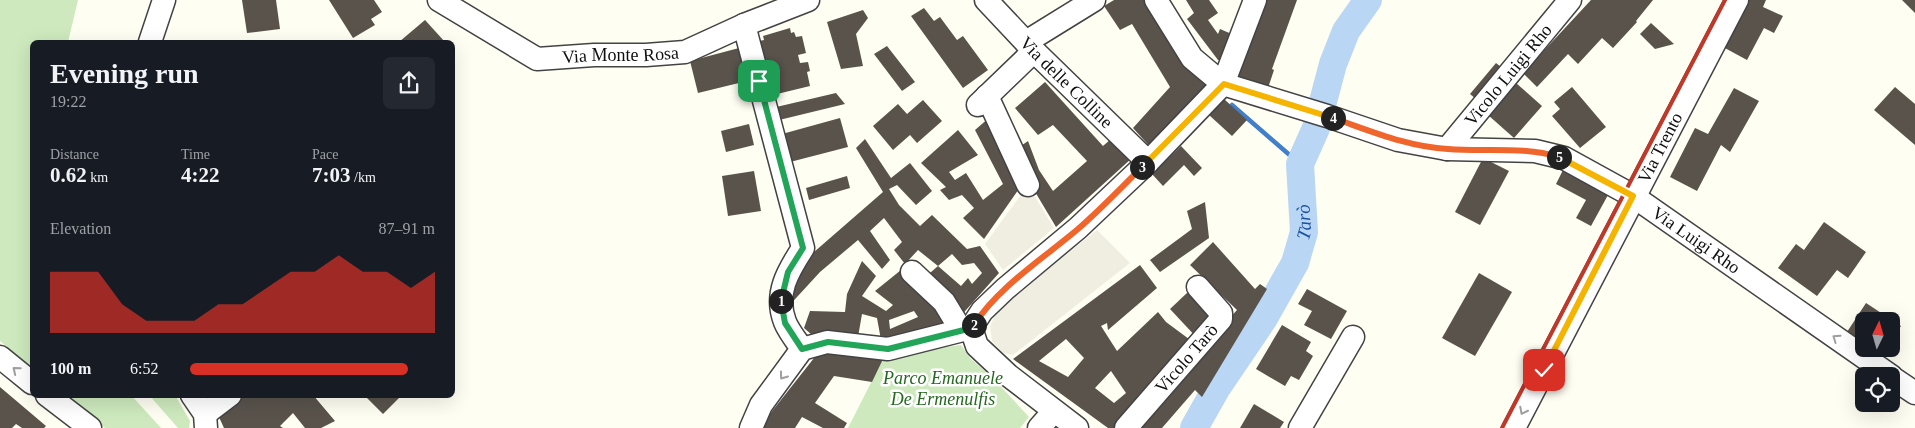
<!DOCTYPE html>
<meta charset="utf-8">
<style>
:root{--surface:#171b24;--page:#242831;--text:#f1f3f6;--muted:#9ea1a6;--accent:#d93025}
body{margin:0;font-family:Georgia,serif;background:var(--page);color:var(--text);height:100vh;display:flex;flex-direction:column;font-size:19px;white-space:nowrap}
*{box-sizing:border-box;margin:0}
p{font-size:16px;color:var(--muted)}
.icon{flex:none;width:28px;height:28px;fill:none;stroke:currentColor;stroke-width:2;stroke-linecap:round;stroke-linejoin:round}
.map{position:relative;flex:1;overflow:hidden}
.drawer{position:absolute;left:30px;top:40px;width:425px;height:358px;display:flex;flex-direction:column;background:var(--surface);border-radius:8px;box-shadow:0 5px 20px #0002}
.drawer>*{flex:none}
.needle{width:32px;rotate:5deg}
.fabs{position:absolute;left:1855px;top:312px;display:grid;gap:10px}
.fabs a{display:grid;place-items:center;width:45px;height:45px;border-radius:8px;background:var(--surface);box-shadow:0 5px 20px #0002;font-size:25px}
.pin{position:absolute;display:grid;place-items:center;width:42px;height:42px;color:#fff;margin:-21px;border-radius:10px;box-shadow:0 2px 8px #0006}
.km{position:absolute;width:25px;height:25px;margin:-12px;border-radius:50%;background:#222;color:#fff;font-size:14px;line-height:25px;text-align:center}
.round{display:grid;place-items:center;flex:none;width:52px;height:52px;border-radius:8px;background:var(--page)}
.overview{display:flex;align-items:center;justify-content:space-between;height:85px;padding:0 20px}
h1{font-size:28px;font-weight:600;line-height:38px}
.figures{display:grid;grid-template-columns:repeat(3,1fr);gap:8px;height:85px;padding:5px 20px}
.figures div{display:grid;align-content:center}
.figures b{font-size:21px;font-weight:600}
.figures small{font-size:14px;font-weight:400}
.figures p{font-size:14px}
.chart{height:140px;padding:10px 20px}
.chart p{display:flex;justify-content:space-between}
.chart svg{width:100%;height:90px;margin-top:5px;fill:var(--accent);opacity:.7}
ul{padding:0 20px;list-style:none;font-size:16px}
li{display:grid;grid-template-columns:80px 60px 1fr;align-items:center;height:38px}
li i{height:12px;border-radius:6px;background:var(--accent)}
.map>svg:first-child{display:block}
</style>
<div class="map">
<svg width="1915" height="428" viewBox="0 0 1915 428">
<rect width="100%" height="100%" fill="#fffef3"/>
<g fill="#cde9bd">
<polygon points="0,0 78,0 68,42 32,42 32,368 0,341"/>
<polygon points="961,345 970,358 992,377 1029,417 1020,428 848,428 885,355"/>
<polygon points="65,395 131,395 161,428 105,428"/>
<polygon points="149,395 175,395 190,421 189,428 178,428"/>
</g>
<g fill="#f0eee1">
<polygon points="1028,185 1054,228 1003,270 985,244"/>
<polygon points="1097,230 1130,263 1013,355 1003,353 992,341 990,326 998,309"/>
</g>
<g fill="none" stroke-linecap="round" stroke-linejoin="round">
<polyline stroke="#417fcb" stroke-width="4.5" points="1232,105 1300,164"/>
<path stroke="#b9d6f5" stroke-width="28" id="s1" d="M1194,428L1216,389L1264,318L1295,263L1304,232L1300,164L1316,128L1333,64L1346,31L1368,0"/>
</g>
<g fill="#59534c" fill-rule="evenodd">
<polygon points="242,0 276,0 280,29 247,33"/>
<polygon points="329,0 374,0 382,12 371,19 375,25 353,38"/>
<polygon points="1114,0 1147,0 1206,85 1202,96 1152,149 1133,128 1170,87 1132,24 1120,30 1104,6"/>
<polygon points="1186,0 1209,0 1218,13 1208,20 1218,34 1220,29 1234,35 1225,60 1218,60 1187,19 1194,13"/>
<polygon points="1266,0 1297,0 1272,69 1274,70 1268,88 1238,76"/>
<polygon points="1591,0 1653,0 1636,21 1637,22 1613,48 1602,38 1578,64 1568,54 1537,87 1523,73"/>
<polygon points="1747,0 1766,0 1763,7 1783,16 1774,33 1764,28 1747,60 1723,47"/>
<polygon points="1902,0 1915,0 1915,13"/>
<polygon points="924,8 934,21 940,17 957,40 963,36 988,70 963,88 911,16"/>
<polygon points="863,10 868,18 856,34 863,66 841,69 827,22"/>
<polygon points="425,20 445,42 399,42"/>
<polygon points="1651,23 1674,44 1655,49 1640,34"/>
<polygon points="790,28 791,33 794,32 796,37 802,36 806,53 798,55 800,63 808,62 810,71 807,72 810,86 773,95 769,80 774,79 770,61 760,64 759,41 764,40 763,36"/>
<polygon points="887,46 915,82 902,91 874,54"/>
<polygon points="739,48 747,81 698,93 690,61"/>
<polygon points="1496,63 1510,74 1483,105 1470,94"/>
<polygon points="1045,82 1103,146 1111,139 1132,158 1056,227 1028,180 1018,148 1028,141 1039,170 1053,191 1087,161 1053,125 1038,135 1015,108"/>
<polygon points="1516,83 1542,106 1514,138 1488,115"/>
<polygon points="1572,87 1606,127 1580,148 1552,116 1560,109 1554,102"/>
<polygon points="1895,87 1915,104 1915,145 1874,110"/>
<polygon points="1734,88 1759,101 1730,152 1721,145 1697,191 1670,177 1695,128 1708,134"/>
<polygon points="836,93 845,104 775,121 772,108"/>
<polygon points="1224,99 1247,120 1232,136 1209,115"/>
<polygon points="923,100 942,121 917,143 910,135 893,150 873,126 898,104 907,114"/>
<polygon points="990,117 1021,186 984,239 963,218 974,208 962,195 949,200 940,190 946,187 921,163 958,130 978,155 949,172 955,180 966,173 983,200 1003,184 975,130"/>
<polygon points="840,118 848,147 790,162 782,134"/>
<polygon points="749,124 754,145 726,152 721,131"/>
<polygon points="865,139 891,178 910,163 932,191 916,205 897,185 889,189 899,205 920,226 932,215 967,249 980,246 999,273 958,319 923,279 938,266 961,286 968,278 972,284 982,273 974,263 962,265 952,254 938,266 918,250 905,264 894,250 902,242 884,218 870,231 890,260 882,269 858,240 820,272 786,309 788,283 806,259 883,192 856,148"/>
<polygon points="1181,146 1202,168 1194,176 1184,165 1163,186 1152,174"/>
<polygon points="1483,158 1509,171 1480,225 1455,212"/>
<polygon points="1563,170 1608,195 1591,226 1576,218 1586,200 1556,184"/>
<polygon points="754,171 761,211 728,216 722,176"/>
<polygon points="847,176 850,188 809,200 806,188"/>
<polygon points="1205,202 1209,238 1160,272 1150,260 1192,229 1187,211"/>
<polygon points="1824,222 1866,252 1848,278 1837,270 1817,296 1778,268 1796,244 1804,250"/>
<polygon points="1213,242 1255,289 1260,284 1267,289 1202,397 1195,390 1162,428 1129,428 1237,310 1190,265"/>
<path d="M862,261L876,276L862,296L886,311L893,305L875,291L901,270L919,285L948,320L928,334L881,340L877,318L862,314L858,337L812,335L804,328L810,311L845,312L847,294ZM914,311L918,317L890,329L889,320Z"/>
<path d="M1140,265L1157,288L1108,330L1107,323L1101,326L1117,351L1158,312L1166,322L1193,342L1116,428H1108L1013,359ZM1066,339L1084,358L1068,377L1039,361ZM1111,371L1126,393L1114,403L1095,388Z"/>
<polygon points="1479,273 1512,292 1475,356 1442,338"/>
<polygon points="1307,289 1347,311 1331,339 1304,325 1312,311 1298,304"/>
<polygon points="1188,292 1216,322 1198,339 1170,309"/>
<polygon points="1866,303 1901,326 1891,341 1891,321 1864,321 1864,343 1847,332"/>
<polygon points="1282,325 1311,342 1306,351 1313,356 1299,380 1291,376 1285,386 1256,369"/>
<polygon points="1872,349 1886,349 1882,355"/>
<polygon points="818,353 885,355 872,382 834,376 815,403 847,423 844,428 823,428 802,417 795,428 763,428 769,415"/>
<polygon points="0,387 46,426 44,428 22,428 16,424 12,428 0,428"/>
<polygon points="239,395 313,395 335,421 321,428 305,428 293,413 280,426 283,428 224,428 218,415"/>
<polygon points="364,395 402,395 383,414"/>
<polygon points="1254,404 1284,422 1280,428 1240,428"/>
</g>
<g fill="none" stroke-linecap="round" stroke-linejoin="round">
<defs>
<g id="minor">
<path id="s2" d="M439,0L537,59L594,55H646L685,52L744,25L808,0"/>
<path id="s3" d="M986,0L1034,51L1148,162"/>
<path id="s4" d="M1156,0L1192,58L1223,84L1327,116L1398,140L1447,149L1535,151L1564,158L1633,196L1891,376"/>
<path d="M744,25L803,248C788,271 774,294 785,322C789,332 797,341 802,349"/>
<polyline points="150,42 164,0"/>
<polyline points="1026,42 1094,0"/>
<polyline points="987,96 1028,185"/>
<polyline points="978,105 1034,51"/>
<path id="s5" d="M1447,149L1570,0"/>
<polyline points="912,272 944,302 961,330"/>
<polyline points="971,328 982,311 1005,289 1078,228 1148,162 1223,84 1255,0"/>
<polyline points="971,328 977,346 1008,375 1077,428"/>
<polyline points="0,357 32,383"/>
<polyline points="1891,377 1915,393"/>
<polyline points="47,395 90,428"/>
<polyline points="192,395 205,414 206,428"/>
<polyline points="205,414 230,395"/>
<polyline points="751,428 761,405 802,349 827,342 888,349 971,328"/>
<polyline points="1039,428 1054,411"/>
<path id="s6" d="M1126,428L1221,319V313L1198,287"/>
<polyline points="1300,428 1353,337"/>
<path id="s7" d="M1514,428L1737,0"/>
</g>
</defs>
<use href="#minor" stroke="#434343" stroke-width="25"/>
<use href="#minor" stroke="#fff" stroke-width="22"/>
<polyline stroke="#be392a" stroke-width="4" points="1502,428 1725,0"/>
</g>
<defs><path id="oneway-chevron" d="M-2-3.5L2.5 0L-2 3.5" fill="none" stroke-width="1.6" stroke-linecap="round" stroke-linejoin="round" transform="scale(1.25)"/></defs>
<g stroke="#9f9f9f">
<use href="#oneway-chevron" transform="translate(1836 338) rotate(-145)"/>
<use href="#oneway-chevron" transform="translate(16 370) rotate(-141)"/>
<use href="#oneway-chevron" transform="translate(783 376) rotate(126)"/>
<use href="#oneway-chevron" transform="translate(1523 411) rotate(117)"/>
</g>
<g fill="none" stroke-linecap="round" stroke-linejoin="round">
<defs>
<polyline id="split-1" points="759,81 803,248 788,272 781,301"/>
<polyline id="split-2" points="781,301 785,323 802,349 828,342 888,349 972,328 974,325"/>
<path id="split-3" d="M974,325C997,288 1045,257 1078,229C1101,209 1121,188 1142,167"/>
<polyline id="split-4" points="1142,167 1224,84 1333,118"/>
<path id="split-5" d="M1333,118C1371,131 1408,147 1448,149C1486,152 1523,146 1559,157"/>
<polyline id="split-6" points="1544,370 1633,196 1559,157"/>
</defs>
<use href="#split-1" stroke="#fff" stroke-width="10"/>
<use href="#split-2" stroke="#fff" stroke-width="10"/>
<use href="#split-3" stroke="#fff" stroke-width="10"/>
<use href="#split-4" stroke="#fff" stroke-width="10"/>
<use href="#split-5" stroke="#fff" stroke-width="10"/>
<use href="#split-6" stroke="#fff" stroke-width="10"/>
<use href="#split-1" stroke="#22a559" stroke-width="6"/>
<use href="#split-2" stroke="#22a559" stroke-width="6"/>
<use href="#split-3" stroke="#f0652b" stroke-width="6"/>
<use href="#split-4" stroke="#f5b400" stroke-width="6"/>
<use href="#split-5" stroke="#f0652b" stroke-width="6"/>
<use href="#split-6" stroke="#f5b400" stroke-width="6"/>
</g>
<g text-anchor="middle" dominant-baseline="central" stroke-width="5" stroke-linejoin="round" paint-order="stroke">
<g font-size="18" fill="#101010" stroke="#fff">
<text stroke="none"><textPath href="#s2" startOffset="198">Via Monte Rosa</textPath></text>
<text stroke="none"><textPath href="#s5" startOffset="96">Vicolo Luigi Rho</textPath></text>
<text stroke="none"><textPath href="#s3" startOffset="115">Via delle Colline</textPath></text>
<text stroke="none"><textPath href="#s7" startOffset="316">Via Trento</textPath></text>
<text stroke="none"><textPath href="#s4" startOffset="616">Via Luigi Rho</textPath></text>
<text stroke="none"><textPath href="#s6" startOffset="92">Vicolo Tarò</textPath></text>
</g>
<g font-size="18" font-style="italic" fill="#256820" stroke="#fff">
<text x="943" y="378">Parco Emanuele<tspan x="943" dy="21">De Ermenulfis</tspan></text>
</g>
<g font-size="19" font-style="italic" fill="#1a52a1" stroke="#fff">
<text stroke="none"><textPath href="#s1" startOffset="236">Tarò</textPath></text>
</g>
</g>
</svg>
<div class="fabs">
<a><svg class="needle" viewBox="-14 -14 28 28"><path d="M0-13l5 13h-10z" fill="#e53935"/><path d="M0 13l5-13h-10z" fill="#9ea1a6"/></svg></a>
<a><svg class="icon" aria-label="locate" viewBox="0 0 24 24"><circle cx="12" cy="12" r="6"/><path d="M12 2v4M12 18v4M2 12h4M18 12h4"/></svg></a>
</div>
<div class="pin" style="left:759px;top:81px;background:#1e9e55"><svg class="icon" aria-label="arrive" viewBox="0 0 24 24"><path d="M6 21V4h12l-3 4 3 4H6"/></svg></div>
<div class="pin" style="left:1544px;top:370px;background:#d93025"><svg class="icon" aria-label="check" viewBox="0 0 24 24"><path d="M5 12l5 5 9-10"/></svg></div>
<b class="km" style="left:781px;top:301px">1</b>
<b class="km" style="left:974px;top:325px">2</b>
<b class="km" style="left:1142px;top:167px">3</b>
<b class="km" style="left:1333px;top:118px">4</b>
<b class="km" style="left:1559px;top:157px">5</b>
<section class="drawer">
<div class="overview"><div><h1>Evening run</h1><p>19:22</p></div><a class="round"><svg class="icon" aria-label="share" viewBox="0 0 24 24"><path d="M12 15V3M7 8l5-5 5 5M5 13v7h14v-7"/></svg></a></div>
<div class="figures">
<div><p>Distance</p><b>0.62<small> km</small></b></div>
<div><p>Time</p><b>4:22</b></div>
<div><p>Pace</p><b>7:03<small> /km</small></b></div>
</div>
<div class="chart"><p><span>Elevation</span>87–91 m</p>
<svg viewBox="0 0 160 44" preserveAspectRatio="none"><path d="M0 44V14L10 14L20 14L30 30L40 38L50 38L60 38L70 30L80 30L90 22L100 14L110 14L120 6L130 14L140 14L150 22L160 14V44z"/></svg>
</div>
<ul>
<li><b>100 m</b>6:52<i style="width:89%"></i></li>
</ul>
</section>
</div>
